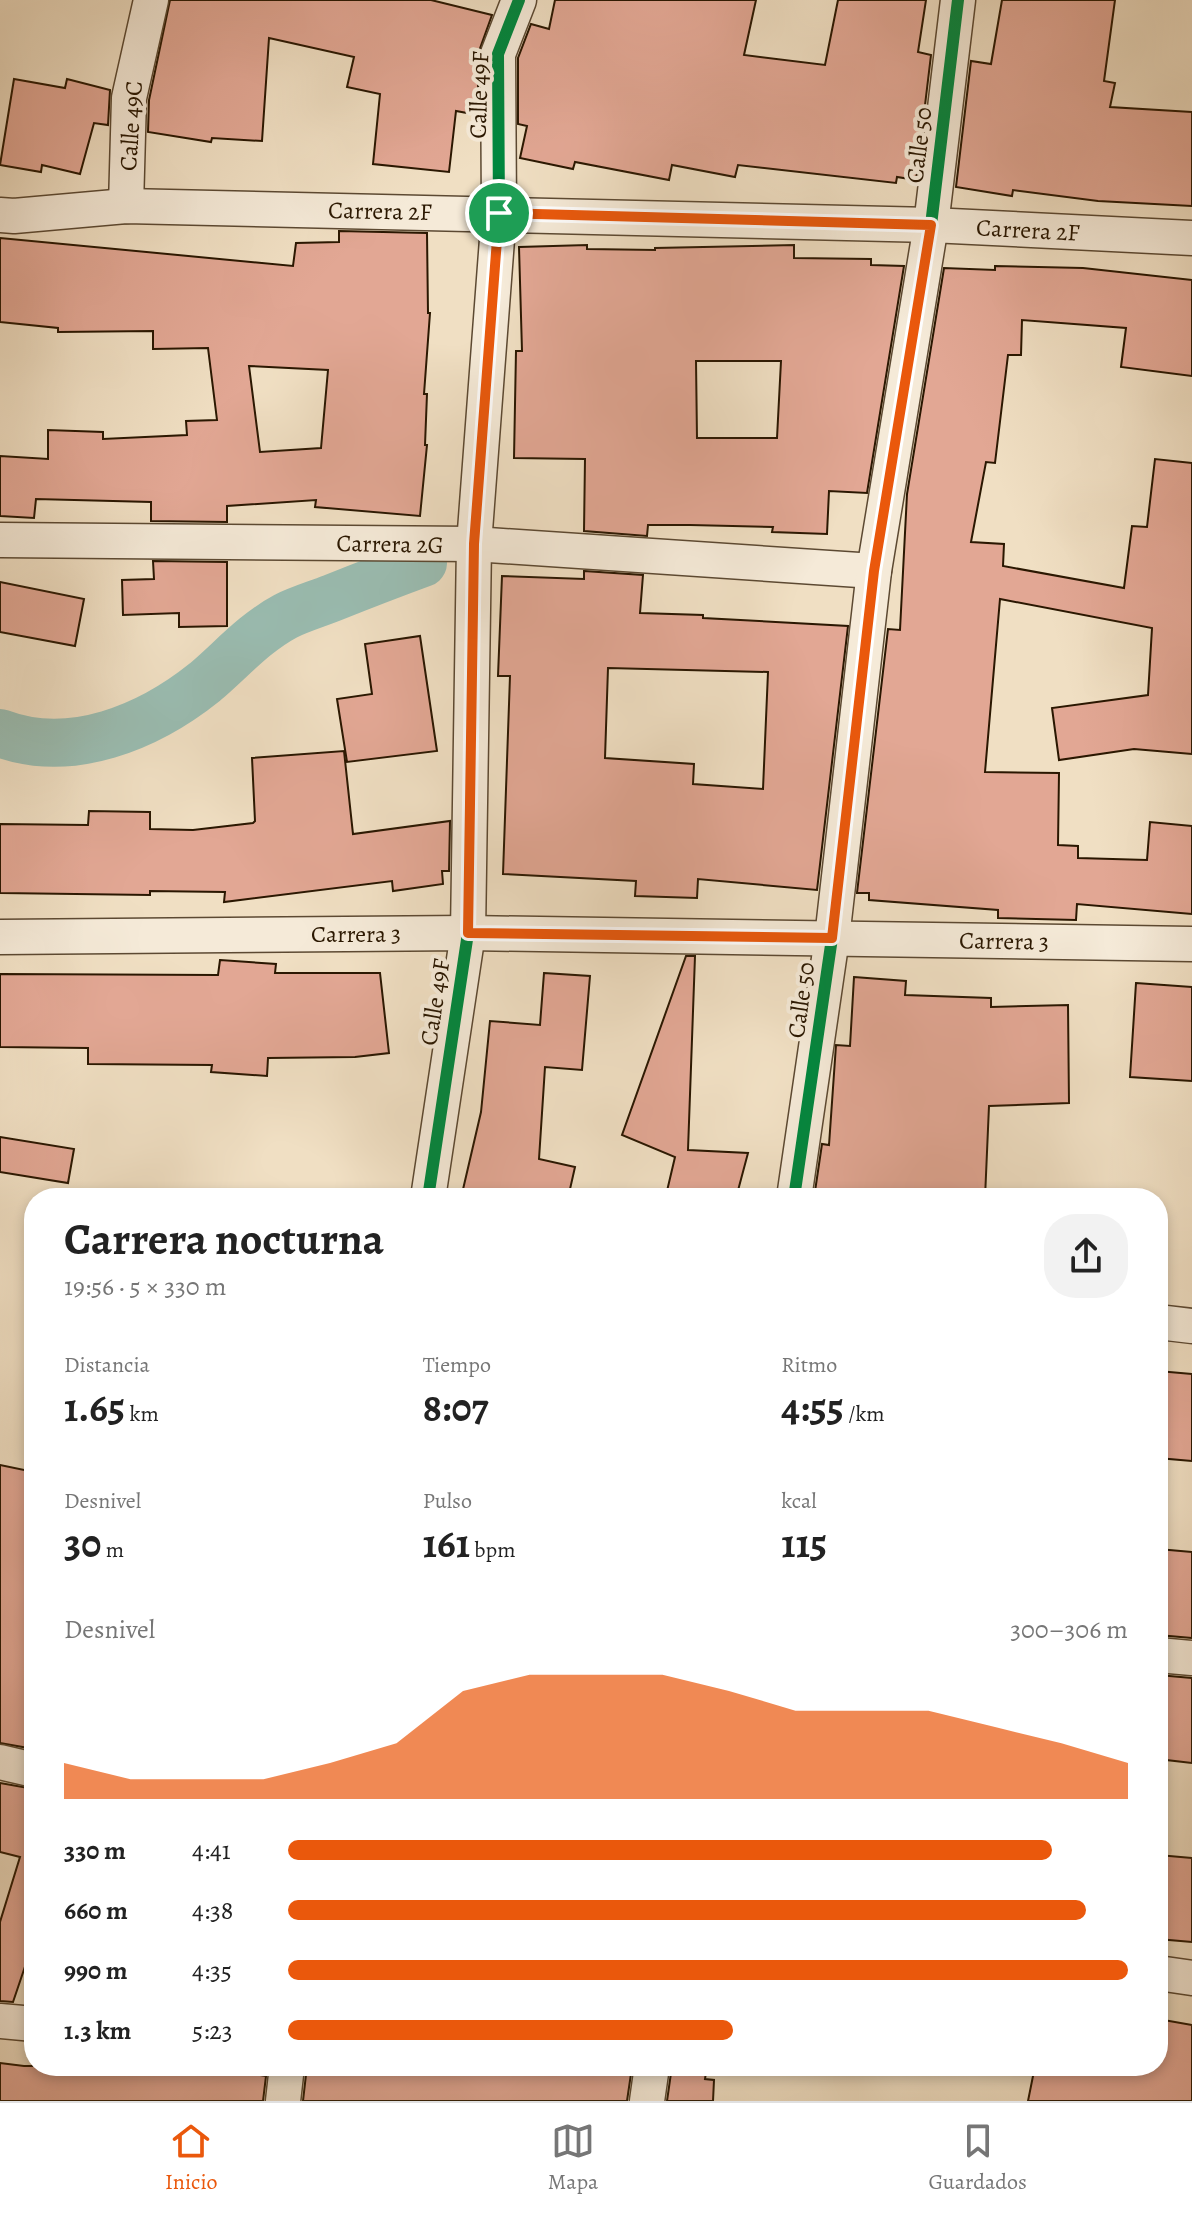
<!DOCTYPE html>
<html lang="es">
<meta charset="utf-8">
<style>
:root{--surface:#fff;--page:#f2f2f2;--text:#222;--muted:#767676;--line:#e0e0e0;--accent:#ea580c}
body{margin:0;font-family:Alegreya,serif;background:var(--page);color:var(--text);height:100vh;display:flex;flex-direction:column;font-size:30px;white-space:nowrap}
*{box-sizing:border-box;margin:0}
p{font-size:26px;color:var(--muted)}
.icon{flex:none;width:44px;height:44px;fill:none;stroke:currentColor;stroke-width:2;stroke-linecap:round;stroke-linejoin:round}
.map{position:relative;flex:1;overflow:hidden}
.drawer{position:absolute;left:24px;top:1188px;width:1144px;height:888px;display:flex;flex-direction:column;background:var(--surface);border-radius:32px;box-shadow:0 4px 12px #0003}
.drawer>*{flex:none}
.pin{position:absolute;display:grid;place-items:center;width:68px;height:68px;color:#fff;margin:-34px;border:4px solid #fff;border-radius:50%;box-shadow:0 2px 8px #0007}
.round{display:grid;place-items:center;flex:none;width:84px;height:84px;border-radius:32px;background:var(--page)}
.head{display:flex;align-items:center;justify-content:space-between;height:136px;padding:0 40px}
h1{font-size:44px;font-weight:600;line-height:60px}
.stats{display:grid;grid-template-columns:repeat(3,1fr);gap:12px;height:136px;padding:8px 40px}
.stats div{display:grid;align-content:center}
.stats b{font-size:40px;font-weight:600}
.stats small{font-size:22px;font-weight:400}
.stats p{font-size:22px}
.chart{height:224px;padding:16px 40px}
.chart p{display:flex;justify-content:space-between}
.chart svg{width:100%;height:144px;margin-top:8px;fill:var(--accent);opacity:.7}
ul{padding:0 40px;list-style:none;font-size:26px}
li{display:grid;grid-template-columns:128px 96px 1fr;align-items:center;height:60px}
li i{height:20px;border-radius:10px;background:var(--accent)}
.dock{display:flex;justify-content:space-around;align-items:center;height:112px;border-top:2px solid var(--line);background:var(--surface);font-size:22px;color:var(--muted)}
.dock a{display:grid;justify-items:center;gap:4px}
.dock .current{color:var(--accent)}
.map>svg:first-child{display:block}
</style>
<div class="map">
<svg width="1192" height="2101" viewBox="0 0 1192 2101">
<rect width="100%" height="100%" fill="#f0dfc3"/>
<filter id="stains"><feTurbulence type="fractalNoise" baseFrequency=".0025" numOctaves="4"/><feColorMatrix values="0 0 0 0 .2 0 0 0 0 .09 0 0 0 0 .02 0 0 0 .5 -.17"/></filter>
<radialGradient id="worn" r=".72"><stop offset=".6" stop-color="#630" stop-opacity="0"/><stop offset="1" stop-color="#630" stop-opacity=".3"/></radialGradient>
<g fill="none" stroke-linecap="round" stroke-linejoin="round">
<path stroke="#9abdb2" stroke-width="48" d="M0,733C71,760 149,727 205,682C231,660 254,633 286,616C300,609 317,604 332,598C362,586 393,574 423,563"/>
</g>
<g fill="#e2a794" stroke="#2a1701" stroke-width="2" fill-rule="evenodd">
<polygon points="170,0 431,0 492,15 478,54 478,115 456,111 449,172 373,164 380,94 347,87 354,57 269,38 262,141 212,138 211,142 148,132 149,100"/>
<polygon points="555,0 756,0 744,55 825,65 838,0 926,0 918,52 931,55 916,180 897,177 896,183 738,165 735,177 672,165 669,180 575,162 573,169 520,158 527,126 518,124 518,58 531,24 549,29"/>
<polygon points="1002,0 1115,0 1104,81 1115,83 1110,107 1192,112 1192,206 1098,201 1013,190 1012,196 956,187 971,61 991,64"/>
<polygon points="14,79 65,88 67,79 110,90 108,125 94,123 80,174 42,165 41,172 0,165"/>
<path d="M339,231L427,233L428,313H430L424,394H427L425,445H427L420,516L315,507L316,500L227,506V522L151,521V502L36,499L34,518L0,516V456L48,459V430L103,432V439L187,435L186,421L217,420L208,348L153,349V331L58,332V328L0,322V238L293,266L296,243L339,242ZM249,366L328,370L321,448L260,452Z"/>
<path d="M587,245V249L655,250V248L794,245V258L871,259V265L904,266L867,493L829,491L827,534L772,532L773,527L690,525H648L647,536L584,531L585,459L514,458L516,351H522L519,247ZM696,361H781L777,438H697Z"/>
<polygon points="995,266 1083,268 1192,280 1192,376 1121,367 1126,328 1022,320 1021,355 1008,355 995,463 986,462 971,542 1004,544 1003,566 1124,588 1132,526 1147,527 1155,459 1192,463 1192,754 1134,749 1059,760 1052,708 1148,695 1152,628 1000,599 985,772 1059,773 1058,845 1078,846 1078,858 1147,860 1150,822 1192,826 1192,914 1077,904 1076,920 998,918 998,910 869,900 869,893 857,893 888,629 900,630 907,494 944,268 995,270"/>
<polygon points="153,561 227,562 227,626 179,627 179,613 123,615 122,580 154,579"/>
<path d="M584,571L643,575L640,613L703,615V618L848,626L817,890L698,879L697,898L635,896L636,881L503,874L510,676H498L502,576L584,579ZM608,668L768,672L763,789L693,784L694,764L605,758Z"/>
<polygon points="0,582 84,599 75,646 0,632"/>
<polygon points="420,636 437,751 347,762 337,699 372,694 365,644"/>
<polygon points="344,751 353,834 450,821 449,871 442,871 443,884 393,891 392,881 224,902 225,892 150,891 150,895 0,893 0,824 88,825 89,811 150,812 150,829 193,830 253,823 255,821 252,758"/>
<polygon points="686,956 695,956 688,1150 748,1153 736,1198 697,1198 667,1191 675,1157 622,1135"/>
<polygon points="220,960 276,964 275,973 380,973 389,1053 355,1057 268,1058 267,1076 211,1072 212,1065 88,1064 88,1048 0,1047 0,974 218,975"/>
<polygon points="544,973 590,976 582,1070 545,1067 539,1159 575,1167 568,1198 461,1198 481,1112 490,1021 540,1025"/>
<polygon points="854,977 906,981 905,995 991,998 991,1007 1068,1005 1069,1103 989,1106 985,1198 814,1198 822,1144 829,1145 836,1045 850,1046"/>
<polygon points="1136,983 1192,987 1192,1081 1130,1077"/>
<polygon points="0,1137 74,1149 68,1183 0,1172"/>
<polygon points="1158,1371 1192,1374 1192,1461 1158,1458"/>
<polygon points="0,1465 34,1472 34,1749 0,1743"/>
<polygon points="1158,1549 1192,1552 1192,1638 1158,1635"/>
<polygon points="1158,1675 1192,1678 1192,1763 1158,1759"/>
<polygon points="0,1783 34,1789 34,1940 13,2002 0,2001 0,1922 20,1857 0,1852"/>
<polygon points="1158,1855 1192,1858 1192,1942 1158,1939"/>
<polygon points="1158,2019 1192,2025 1192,2101 1028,2101 1035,2066 1158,2066"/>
<polygon points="0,2063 24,2066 209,2066 266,2076 263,2101 0,2101"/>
<polygon points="307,2066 622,2066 632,2067 627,2101 303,2101"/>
<polygon points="672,2066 707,2066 705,2079 714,2080 713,2101 667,2101"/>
</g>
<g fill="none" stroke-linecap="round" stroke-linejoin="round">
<defs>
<g id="street">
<polyline points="126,206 129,98 151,0"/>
<polyline points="0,215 14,216 126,206 931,225 1192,238"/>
<polyline points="0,540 474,544 874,571"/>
<polyline points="0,937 468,933 1192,944"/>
<polyline points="428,1198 468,933 474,544 499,213 498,54 519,0"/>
<polyline points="794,1198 832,938 874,571 931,225 958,0"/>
<polyline points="1158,1322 1192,1326"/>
<polyline points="1158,1655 1192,1658"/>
<polyline points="0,1762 34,1770"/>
<polyline points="1158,1973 1192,1978"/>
<polyline points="0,2021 34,2024"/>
<polyline points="283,2101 287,2066"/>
<polyline points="647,2101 652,2066"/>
</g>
</defs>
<use href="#street" stroke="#5c4932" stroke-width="37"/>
<use href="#street" stroke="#f5ead8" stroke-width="34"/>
<defs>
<g id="cycleway">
<polyline points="428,1198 468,933 474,544 499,213 498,54 519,0"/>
<polyline points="794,1198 832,938 874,571 931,225 958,0"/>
</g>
</defs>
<use href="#cycleway" stroke="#f5ead8" stroke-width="17"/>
<use href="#cycleway" stroke="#00873e" stroke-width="12"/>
</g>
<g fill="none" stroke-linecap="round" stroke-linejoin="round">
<defs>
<polygon id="route" points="499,213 931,225 874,571 832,938 468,933 474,544"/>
</defs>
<use href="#route" stroke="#fff" stroke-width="16"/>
<use href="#route" stroke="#ea580c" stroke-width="10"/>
</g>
<g text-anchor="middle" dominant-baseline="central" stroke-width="8" stroke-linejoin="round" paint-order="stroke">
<g font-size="24" fill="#2a1701" stroke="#f5ead8">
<text transform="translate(479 95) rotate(-88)">Calle 49F</text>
<text transform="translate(131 126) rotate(-86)">Calle 49C</text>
<text transform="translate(919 145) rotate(-83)">Calle 50</text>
<text transform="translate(380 211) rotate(1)">Carrera 2F</text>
<text transform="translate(1028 230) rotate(3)">Carrera 2F</text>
<text transform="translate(390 544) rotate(1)">Carrera 2G</text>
<text x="356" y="934">Carrera 3</text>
<text transform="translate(1004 941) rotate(1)">Carrera 3</text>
<text transform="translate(801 1000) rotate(-82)">Calle 50</text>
<text transform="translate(435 1002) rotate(-81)">Calle 49F</text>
</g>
</g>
<rect width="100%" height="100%" filter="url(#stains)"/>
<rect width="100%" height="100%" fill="url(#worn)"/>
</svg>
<div class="pin" style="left:499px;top:213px;background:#1e9e55"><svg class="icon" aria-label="arrive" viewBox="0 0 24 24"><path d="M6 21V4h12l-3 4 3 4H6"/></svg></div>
<section class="drawer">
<div class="head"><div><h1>Carrera nocturna</h1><p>19:56 · 5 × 330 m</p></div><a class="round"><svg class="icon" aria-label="share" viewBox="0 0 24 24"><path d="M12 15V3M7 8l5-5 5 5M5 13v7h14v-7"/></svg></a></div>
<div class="stats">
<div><p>Distancia</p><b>1.65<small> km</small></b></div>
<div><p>Tiempo</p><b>8:07</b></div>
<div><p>Ritmo</p><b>4:55<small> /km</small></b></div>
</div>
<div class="stats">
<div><p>Desnivel</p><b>30<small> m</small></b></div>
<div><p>Pulso</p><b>161<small> bpm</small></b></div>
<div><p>kcal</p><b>115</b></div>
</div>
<div class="chart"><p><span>Desnivel</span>300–306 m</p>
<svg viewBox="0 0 160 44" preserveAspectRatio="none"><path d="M0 44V33L10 38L20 38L30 38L40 33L50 27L60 11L70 6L80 6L90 6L100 11L110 17L120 17L130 17L140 22L150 27L160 33V44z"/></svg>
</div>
<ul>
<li><b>330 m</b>4:41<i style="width:91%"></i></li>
<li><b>660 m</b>4:38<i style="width:95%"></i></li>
<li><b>990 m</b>4:35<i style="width:100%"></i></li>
<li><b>1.3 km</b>5:23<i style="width:53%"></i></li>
</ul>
</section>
</div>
<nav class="dock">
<a class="current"><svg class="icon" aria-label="home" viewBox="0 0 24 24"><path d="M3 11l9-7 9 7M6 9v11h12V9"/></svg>Inicio</a>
<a><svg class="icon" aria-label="map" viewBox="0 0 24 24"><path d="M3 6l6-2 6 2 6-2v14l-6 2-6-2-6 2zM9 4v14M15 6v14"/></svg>Mapa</a>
<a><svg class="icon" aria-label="saved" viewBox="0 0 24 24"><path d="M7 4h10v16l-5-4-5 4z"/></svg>Guardados</a>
</nav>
